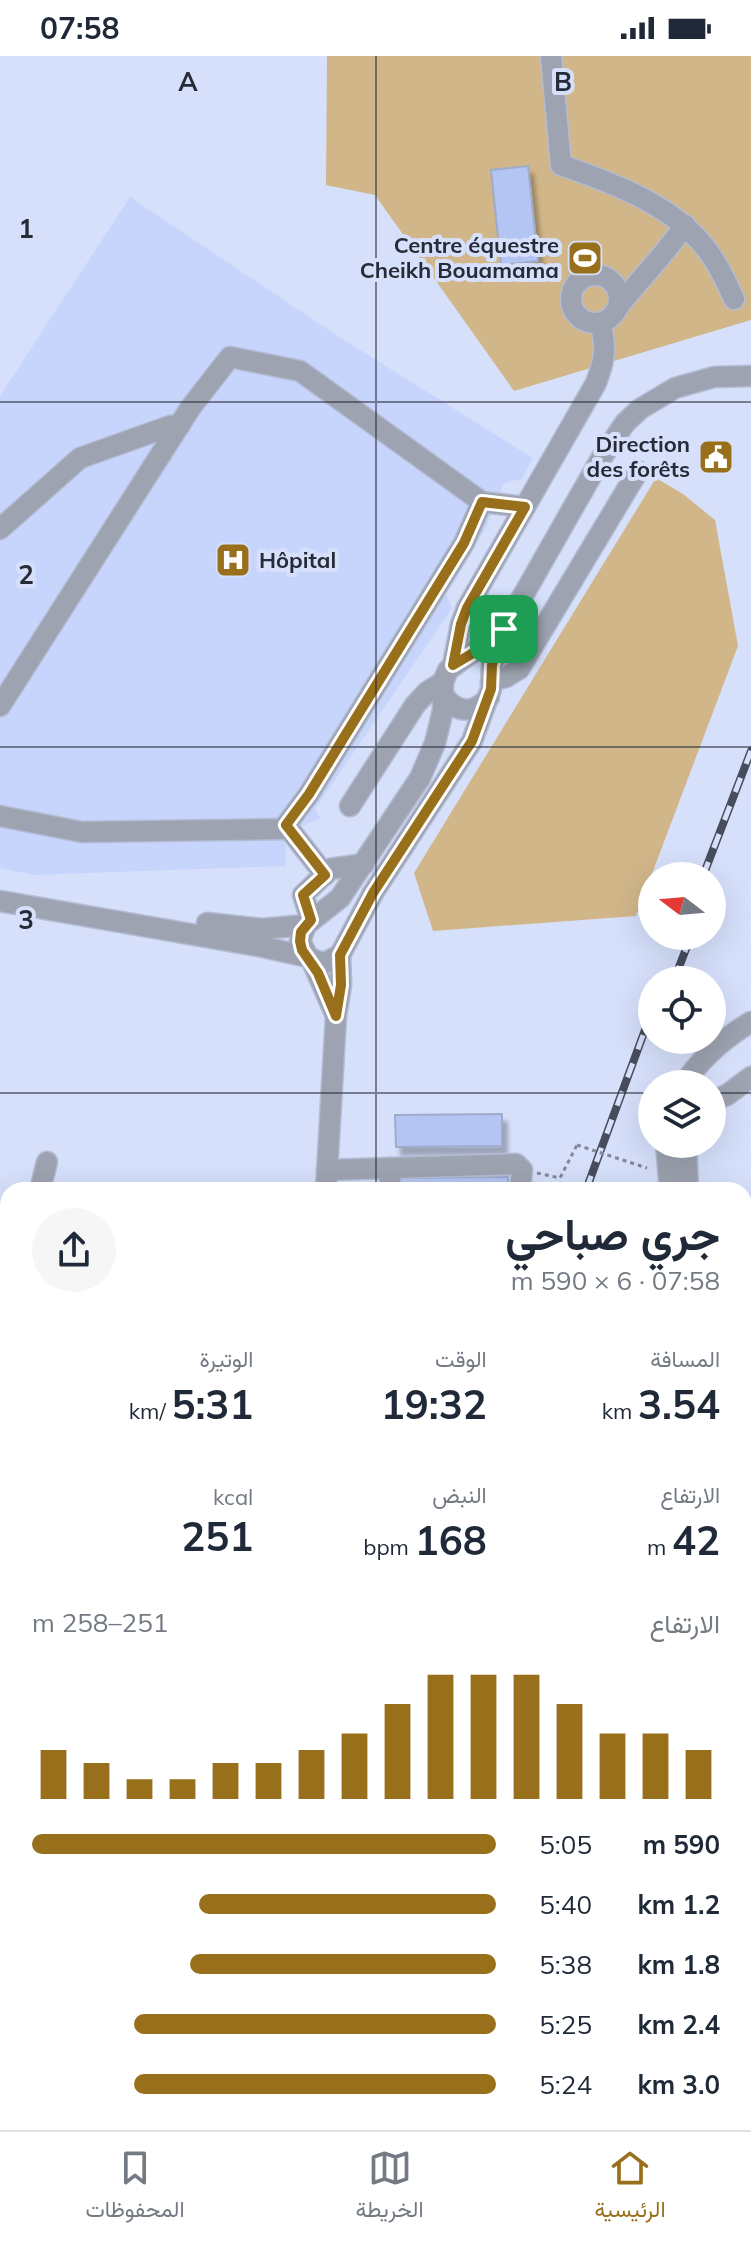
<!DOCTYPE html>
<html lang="ar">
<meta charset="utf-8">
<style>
:root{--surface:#fff;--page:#f6f6f7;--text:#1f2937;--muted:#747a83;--line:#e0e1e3;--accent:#986f1b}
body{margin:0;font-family:Mulish,Vazirmatn,sans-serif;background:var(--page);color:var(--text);direction:rtl;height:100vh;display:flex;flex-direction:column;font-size:30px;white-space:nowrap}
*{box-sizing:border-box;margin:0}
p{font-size:26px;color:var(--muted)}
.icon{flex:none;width:44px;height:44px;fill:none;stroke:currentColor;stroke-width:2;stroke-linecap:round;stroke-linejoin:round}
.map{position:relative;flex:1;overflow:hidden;direction:ltr}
.sheet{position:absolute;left:0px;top:1126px;width:752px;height:948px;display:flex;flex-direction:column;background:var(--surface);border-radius:24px 24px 0 0;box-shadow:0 8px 32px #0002;direction:rtl}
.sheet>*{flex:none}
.needle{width:52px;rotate:286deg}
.tools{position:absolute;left:638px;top:806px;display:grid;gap:16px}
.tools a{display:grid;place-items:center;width:88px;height:88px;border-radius:50%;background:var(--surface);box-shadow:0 8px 32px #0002;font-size:40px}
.pin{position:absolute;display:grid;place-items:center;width:68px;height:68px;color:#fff;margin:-34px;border-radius:16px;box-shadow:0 4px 12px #0006}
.round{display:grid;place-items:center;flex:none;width:84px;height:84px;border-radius:42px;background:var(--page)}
.overview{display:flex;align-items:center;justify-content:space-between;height:136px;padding:0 32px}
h1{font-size:44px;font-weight:700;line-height:60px}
.stats{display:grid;grid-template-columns:repeat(3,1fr);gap:12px;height:136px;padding:8px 32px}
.stats div{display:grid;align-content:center}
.stats b{font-size:40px;font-weight:700}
.stats small{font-size:22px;font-weight:400}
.stats p{font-size:22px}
.chart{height:224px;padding:16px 32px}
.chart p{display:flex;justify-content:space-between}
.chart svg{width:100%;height:144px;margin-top:8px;stroke:var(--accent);stroke-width:6}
ul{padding:0 32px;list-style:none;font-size:26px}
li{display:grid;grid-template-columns:128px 96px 1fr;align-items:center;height:60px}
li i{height:20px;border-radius:10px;background:var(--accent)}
.status{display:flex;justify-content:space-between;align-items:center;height:56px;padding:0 40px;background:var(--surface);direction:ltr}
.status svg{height:22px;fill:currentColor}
.menu{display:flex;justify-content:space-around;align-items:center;height:112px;border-top:2px solid var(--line);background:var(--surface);font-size:22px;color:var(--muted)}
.menu a{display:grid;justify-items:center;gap:4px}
.menu .current{color:var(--accent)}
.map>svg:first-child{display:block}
</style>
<div class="status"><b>07:58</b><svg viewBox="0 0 49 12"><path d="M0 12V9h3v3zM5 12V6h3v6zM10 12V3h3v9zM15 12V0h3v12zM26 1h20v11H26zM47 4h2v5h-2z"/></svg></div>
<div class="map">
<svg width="751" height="2074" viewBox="0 0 751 2074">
<defs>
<filter id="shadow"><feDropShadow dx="5" dy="8" stdDeviation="2" flood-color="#0004"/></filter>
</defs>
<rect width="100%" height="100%" fill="#d6e0fb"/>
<g fill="#c7d5fd">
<polygon points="130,141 333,277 533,402 522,423 504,427 486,472 445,536 452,552 315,753 320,762 285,778 286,810 34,819 0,812 0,340"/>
<polygon points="122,2066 284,2066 283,2074 226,2074"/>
</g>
<g fill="#d1b689">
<polygon points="327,0 751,0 751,264 514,335 375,139 326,129"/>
<polygon points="656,422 683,438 715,464 738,590 636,860 433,875 414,817"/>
</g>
<g fill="#b4c5f4" stroke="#9fabca" stroke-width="2" filter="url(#shadow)">
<polygon points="528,110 538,205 501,209 491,114"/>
<polygon points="502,1058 502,1090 396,1091 395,1059"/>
<polygon points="508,1121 508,1134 401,1134 401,1122"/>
<rect x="0" y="1531" width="8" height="37"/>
<rect x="0" y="1972" width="8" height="19"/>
<rect x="0" y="2013" width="8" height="19"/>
<rect x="420" y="2066" width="27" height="6"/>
<rect x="479" y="2066" width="27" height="8"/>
</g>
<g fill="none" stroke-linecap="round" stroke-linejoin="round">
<defs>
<g id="minor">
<path d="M551,0L561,109C616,128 682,152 714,204C722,216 728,230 734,243"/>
<circle cx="595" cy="243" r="24"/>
<path d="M618,251C640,223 665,198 685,169"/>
<polyline points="482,446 525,451"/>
<polyline points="0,473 80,402 170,370 180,369"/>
<path d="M453,609L461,568L467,552L596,327C605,303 607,291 600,267"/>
<polyline points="491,625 506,621 519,613 638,415"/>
<path d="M444,640C457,658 475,658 489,641"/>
<polyline points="0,650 191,351 230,301 300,315 482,446 464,487 309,738 283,773 82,776 0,760"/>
<polyline points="350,750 415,649 427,636 443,626"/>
<polyline points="286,769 325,819"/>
<polyline points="0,845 259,890 308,901 319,906 327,906 340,899"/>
<polyline points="311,864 303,839 330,813 364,808"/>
<polyline points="207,867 262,873 306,869"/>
<polyline points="308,901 300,885 306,869 340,842 420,722 435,687 443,654 443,626 448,614 502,575"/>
<polyline points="311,903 336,960"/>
<path d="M684,1028C701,1002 724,982 751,966"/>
<polyline points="712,1045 727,1039 751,1021"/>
<polyline points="666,1088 670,1134"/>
<polyline points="686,1088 688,1134"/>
<polyline points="327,1114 516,1108 522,1114 520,1134"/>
<polyline points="40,1134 47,1106"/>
<polyline points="326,1134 336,960 341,929 340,899 373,837 472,685 491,633 492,609 504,573 602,401 625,367 640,353 675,332 714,321 751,320"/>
<polyline points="390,1134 390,1112"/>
<polyline points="744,1203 751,1203"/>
<polyline points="0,1505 8,1505"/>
<polyline points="744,1526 751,1527"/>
<polyline points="0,1623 4,1623"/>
<polyline points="744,1817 751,1817"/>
<polyline points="294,2074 296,2066"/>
<polyline points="668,2074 668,2066"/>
</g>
</defs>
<use href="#minor" stroke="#b3bcd4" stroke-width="23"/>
<polyline stroke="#81889c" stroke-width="3" stroke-dasharray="4 4" stroke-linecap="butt" points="537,1117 560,1122 577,1089"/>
<use href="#minor" stroke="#9ea3b1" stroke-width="20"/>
<defs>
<g id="rail">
<polyline points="703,820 751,695"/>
<polyline points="674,924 691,880"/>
<polyline points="586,1134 652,955"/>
<polyline points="342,2074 343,2066"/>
</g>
</defs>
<use href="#rail" stroke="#474d5c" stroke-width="8"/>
<use href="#rail" stroke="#d6e0fb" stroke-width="5" stroke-dasharray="15" stroke-linecap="butt"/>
<polyline stroke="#81889c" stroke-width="3" stroke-dasharray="4 4" stroke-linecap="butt" points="577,1089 647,1112"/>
</g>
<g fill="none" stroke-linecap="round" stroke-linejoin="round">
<defs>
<polygon id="route" points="482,446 525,451 467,552 461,568 453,609 483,591 504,573 492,609 491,633 472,685 373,837 340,899 341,929 336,960 318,917 302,894 300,885 301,876 311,864 303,839 325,819 286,769 309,738 464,487"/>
</defs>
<use href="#route" stroke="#fff" stroke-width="16"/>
<use href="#route" stroke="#986f1b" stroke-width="10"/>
</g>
<path fill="none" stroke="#262b37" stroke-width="2" stroke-opacity="0.55" d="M376,0V1134M0,346H751M0,691H751M0,1037H652M712,1037H751M0,1383H8M744,1383H751M0,1728H8M744,1728H751M376,2066V2074"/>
<defs>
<symbol id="stadium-square" viewBox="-11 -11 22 22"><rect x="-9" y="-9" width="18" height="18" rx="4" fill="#986f1b" stroke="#d6e0fb"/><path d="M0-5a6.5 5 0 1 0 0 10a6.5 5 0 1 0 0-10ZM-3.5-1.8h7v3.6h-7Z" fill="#fff"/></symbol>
<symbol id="civic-square" viewBox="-11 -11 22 22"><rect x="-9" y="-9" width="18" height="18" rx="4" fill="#986f1b" stroke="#d6e0fb"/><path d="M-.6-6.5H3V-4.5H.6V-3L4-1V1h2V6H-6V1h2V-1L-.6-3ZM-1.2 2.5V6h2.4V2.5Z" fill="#fff"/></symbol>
<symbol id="hospital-square" viewBox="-11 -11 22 22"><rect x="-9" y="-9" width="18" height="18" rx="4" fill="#986f1b" stroke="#d6e0fb"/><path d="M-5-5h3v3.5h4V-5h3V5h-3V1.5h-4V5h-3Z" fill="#fff"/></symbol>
</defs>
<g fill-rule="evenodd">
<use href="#stadium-square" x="565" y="182" width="40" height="40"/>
<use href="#civic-square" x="696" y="381" width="40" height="40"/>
<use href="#hospital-square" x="213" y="484" width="40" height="40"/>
</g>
<g text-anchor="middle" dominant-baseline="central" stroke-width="8" stroke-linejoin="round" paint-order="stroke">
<g font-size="22" font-weight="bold" fill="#262b37" stroke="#d6e0fb" text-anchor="end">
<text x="559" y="189">Centre équestre<tspan x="559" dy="25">Cheikh Bouamama</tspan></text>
<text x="690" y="388">Direction<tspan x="690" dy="25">des forêts</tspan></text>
<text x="259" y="504" text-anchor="start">Hôpital</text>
</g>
</g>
<g font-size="26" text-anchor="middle" font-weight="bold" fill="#262b37" stroke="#d6e0fb" stroke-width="8" stroke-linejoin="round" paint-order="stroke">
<text x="188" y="35">A</text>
<text x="563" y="35">B</text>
<text x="26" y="182">1</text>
<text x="26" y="528">2</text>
<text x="26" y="873">3</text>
</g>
</svg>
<div class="tools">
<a><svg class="needle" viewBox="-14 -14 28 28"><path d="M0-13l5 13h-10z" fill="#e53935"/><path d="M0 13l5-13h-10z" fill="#747a83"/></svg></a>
<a><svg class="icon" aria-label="locate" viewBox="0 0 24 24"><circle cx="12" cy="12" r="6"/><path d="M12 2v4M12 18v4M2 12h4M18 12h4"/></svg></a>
<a><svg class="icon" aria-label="layers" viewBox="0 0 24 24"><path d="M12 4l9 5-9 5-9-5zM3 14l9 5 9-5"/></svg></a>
</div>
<div class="pin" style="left:504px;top:573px;background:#1e9e55"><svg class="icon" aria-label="arrive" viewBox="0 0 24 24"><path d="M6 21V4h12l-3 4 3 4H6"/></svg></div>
<section class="sheet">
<div class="overview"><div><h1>جري صباحي</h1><p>07:58 · 6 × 590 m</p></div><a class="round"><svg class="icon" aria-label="share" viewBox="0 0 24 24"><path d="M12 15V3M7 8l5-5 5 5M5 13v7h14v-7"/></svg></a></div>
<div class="stats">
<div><p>المسافة</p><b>3.54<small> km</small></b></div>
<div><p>الوقت</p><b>19:32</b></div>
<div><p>الوتيرة</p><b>5:31<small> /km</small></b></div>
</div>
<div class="stats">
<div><p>الارتفاع</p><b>42<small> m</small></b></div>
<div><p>النبض</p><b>168<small> bpm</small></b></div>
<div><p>kcal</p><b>251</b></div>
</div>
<div class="chart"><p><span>الارتفاع</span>251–258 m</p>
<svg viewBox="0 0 160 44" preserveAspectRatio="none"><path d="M5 44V29M15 44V33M25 44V38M35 44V38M45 44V33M55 44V33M65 44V29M75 44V24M85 44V15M95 44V6M105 44V6M115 44V6M125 44V15M135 44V24M145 44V24M155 44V29"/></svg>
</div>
<ul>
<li><b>590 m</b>5:05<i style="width:100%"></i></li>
<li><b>1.2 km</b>5:40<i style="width:64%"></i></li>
<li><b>1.8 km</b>5:38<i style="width:66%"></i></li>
<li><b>2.4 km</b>5:25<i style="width:78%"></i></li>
<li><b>3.0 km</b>5:24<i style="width:78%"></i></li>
</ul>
</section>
</div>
<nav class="menu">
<a class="current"><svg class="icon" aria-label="home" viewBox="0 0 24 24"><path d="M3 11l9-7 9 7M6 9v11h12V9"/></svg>الرئيسية</a>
<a><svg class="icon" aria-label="map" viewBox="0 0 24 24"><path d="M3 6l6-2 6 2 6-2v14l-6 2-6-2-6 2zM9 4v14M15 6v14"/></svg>الخريطة</a>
<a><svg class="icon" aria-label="saved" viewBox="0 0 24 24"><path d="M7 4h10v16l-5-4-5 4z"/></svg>المحفوظات</a>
</nav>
